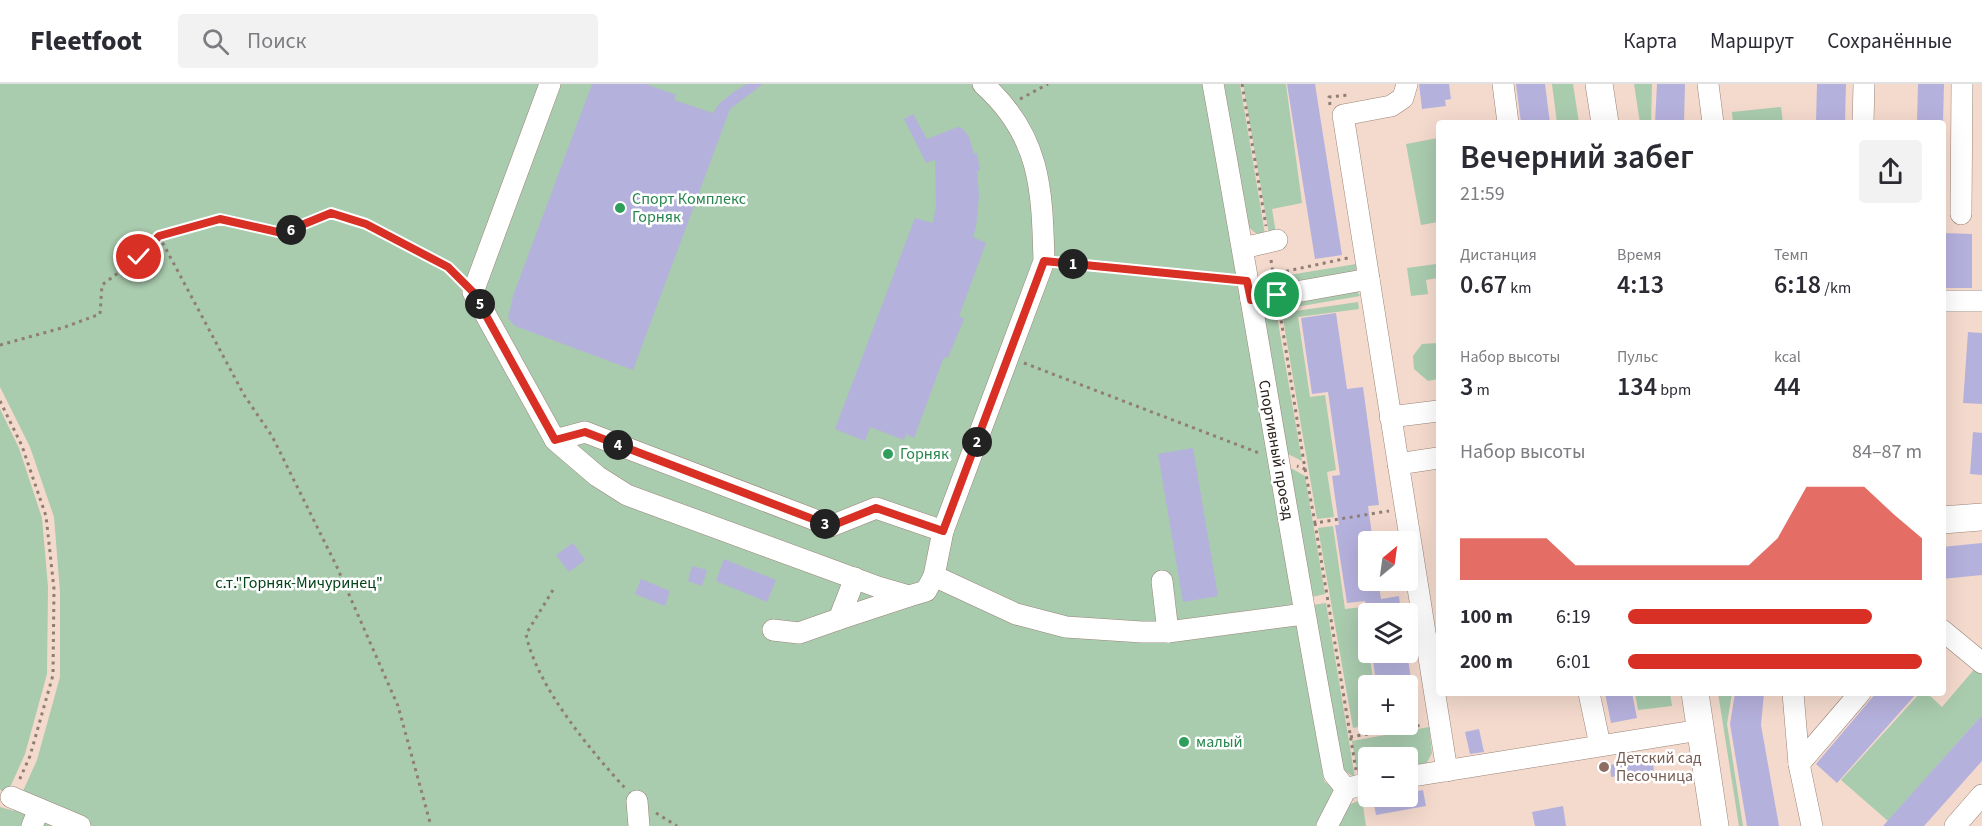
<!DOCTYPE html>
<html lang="ru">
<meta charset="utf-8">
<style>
:root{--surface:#fff;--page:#f2f2f3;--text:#2b2b33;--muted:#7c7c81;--line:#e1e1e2;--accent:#d93025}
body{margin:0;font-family:"Source Sans 3",sans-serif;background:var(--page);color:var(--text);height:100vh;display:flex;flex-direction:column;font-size:22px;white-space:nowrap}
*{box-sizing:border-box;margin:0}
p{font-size:20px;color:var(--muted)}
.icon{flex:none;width:33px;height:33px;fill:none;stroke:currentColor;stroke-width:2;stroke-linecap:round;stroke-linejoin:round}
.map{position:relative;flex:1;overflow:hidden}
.side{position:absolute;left:1436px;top:36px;width:510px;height:576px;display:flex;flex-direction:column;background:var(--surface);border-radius:6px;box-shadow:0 6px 24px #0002}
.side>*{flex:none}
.needle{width:39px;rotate:29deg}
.fabs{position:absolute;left:1358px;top:447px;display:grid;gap:12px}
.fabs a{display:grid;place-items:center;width:60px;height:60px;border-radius:6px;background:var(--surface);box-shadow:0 6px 24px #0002;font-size:30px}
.pin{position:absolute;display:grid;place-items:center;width:51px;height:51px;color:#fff;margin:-26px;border:3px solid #fff;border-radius:50%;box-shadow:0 2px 6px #0007}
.km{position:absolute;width:30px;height:30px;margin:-15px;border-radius:50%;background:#222;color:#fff;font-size:16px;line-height:30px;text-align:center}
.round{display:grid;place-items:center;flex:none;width:63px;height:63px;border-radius:6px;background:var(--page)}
.overview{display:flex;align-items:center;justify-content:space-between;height:102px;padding:0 24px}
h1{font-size:33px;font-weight:600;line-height:45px}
.metrics{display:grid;grid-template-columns:repeat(3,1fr);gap:9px;height:102px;padding:6px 24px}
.metrics div{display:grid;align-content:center}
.metrics b{font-size:26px;font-weight:600}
.metrics small{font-size:16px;font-weight:400}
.metrics p{font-size:16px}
.chart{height:168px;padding:12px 24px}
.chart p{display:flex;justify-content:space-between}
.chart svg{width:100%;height:108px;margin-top:6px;fill:var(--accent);opacity:.7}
ul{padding:0 24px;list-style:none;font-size:20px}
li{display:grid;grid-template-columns:96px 72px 1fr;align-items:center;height:45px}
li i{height:15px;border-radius:8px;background:var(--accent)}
header{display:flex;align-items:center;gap:36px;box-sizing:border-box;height:84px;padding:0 30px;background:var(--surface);border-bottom:2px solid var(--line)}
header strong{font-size:28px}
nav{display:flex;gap:33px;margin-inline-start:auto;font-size:21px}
.search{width:420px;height:54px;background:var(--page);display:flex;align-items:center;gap:15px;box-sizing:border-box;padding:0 21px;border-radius:6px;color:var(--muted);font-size:22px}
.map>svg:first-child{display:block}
</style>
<header>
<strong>Fleetfoot</strong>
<div class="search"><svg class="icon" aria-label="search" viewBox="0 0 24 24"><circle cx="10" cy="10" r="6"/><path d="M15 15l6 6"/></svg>Поиск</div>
<nav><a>Карта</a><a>Маршрут</a><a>Сохранённые</a></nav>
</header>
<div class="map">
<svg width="1982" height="742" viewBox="0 0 1982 742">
<rect width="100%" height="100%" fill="#f4dacd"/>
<g fill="#a9cbae">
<polygon points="0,0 1206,0 1324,697 1338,708 1320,742 0,742 0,723 14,727 37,676 60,593 60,508 54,433 30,363 0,303"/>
<path d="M1224,0H1240L1265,150C1255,151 1250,146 1246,137Z"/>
<polygon points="1243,0 1286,0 1302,119 1272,125 1276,149 1269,150"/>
<polygon points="1552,0 1573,0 1579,39 1557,39"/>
<polygon points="1634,0 1652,0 1651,39 1640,39"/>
<polygon points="1781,23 1783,39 1733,39 1732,28"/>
<polygon points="1438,54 1438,138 1421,141 1406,60"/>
<polygon points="1356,180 1357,184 1353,189 1279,204 1277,193"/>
<polygon points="1436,180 1438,194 1426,196 1428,210 1411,212 1407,184"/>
<polygon points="1356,204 1360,212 1284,225 1282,214"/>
<polygon points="1358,218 1359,225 1298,233 1310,313 1325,311 1336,386 1327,388 1334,433 1317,435 1282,229"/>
<polygon points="1277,232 1302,377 1288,370 1263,233"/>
<polygon points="1438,259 1438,295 1428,297 1414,285 1413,272 1422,260"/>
<polygon points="0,325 19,364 42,434 48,503 47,590 25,670 8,708 0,706"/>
<polygon points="1289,383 1305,392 1325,510 1312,513"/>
<polygon points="1333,442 1345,525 1362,523 1373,594 1363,605 1369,641 1353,644 1318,444"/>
<polygon points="1326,519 1355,694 1341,684 1312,521"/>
<polygon points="1977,582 1982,587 1982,631 1888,737 1841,696 1920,609 1927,609 1942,623"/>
<polygon points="1635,609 1670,609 1672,622 1638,626"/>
<polygon points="1718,609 1732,609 1727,640 1743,742 1739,742"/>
<polygon points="1429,643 1432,669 1425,682 1407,684 1407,674 1368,674 1368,691 1358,692 1352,657"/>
<polygon points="1362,715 1366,742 1335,742 1342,724"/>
</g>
<g fill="#b5b1dd">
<polygon points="592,0 646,0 676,11 674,16 713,29 720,19 735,7 747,0 763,0 730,25 633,286 515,242 508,234 513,212"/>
<polygon points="1287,0 1315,0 1342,171 1315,175"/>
<polygon points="1419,0 1449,0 1451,15 1445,16 1446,22 1422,25"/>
<polygon points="1516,0 1545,0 1550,39 1521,39"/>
<polygon points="1657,0 1685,0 1684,39 1655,39"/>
<polygon points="1817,0 1846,0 1845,39 1816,39"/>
<polygon points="1918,0 1944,0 1943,39 1917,39"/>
<polygon points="913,30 927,55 958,43 962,44 969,53 974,70 977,69 980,86 977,87 979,112 976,143 973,153 986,159 959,232 964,235 948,274 944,273 914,354 906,350 904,356 870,343 865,357 835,345 915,134 933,139 936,121 935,76 926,79 904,35"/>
<polygon points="1942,149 1972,150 1972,204 1942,204"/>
<polygon points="1336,229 1347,305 1363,303 1379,421 1368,422 1373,458 1368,458 1368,496 1378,496 1381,515 1399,512 1401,530 1367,530 1365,517 1347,519 1335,441 1339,441 1332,392 1340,391 1328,308 1312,310 1301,234"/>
<polygon points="1968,248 1982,249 1982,320 1963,319"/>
<polygon points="1973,348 1982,349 1982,391 1970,390"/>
<polygon points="1193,364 1218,512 1183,518 1158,370"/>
<polygon points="573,459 585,476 569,488 556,471"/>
<polygon points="1982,459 1982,491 1942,495 1942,463"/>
<polygon points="724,475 776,496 767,518 716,497"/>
<polygon points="692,482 707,486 702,502 688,497"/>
<polygon points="641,495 670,507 665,522 635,510"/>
<polygon points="1372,568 1407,568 1412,602 1370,602 1375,592"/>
<polygon points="1605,609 1632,609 1637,634 1611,639"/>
<polygon points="1735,609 1764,609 1761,641 1779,742 1747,742 1730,640"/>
<polygon points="1876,609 1917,609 1837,699 1816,680"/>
<polygon points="1982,631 1982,677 1924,742 1883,742"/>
<polygon points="1479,645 1484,668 1470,670 1465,648"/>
<polygon points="1652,674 1654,687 1611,693 1610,681"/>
<polygon points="1423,706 1426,722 1376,731 1373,715 1407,712 1407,709"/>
<polygon points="1563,722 1566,742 1535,742 1532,728"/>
</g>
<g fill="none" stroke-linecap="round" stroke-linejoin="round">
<defs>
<g id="minor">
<path d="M550,0L473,208L555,356L597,392L627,411L878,503L909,512L926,507L934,492L943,447L1044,177C1042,105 1041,52 983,0"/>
<path d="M1213,0C1255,230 1291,460 1334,690L1346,705L1368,699"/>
<polyline points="1407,0 1403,14 1391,22 1343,31 1447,687"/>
<polyline points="1503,0 1508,39"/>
<polyline points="1708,0 1713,39"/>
<polyline points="1863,39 1864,0"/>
<polyline points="1961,130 1962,0"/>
<polyline points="1243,164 1277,156"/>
<polyline points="1251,216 1369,195"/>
<polyline points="1942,217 1982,217"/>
<polyline points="1390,333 1438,327"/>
<polyline points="555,356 585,348 831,442 876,424 943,447"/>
<polyline points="1398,380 1438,374"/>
<polyline points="934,492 1016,530 1066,543 1142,548 1168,548 1304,530"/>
<polyline points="1162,497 1168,548"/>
<polyline points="839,535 909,512"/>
<polyline points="773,546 799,549 839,535 855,494"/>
<polyline points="1942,546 1982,579"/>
<polyline points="1589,609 1600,661"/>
<polyline points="1793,609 1799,680 1812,742"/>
<polyline points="1799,680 1860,609"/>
<polyline points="1407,693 1700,646"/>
<polyline points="11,713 80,742"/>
<polyline points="637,717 639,742"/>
<polyline points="32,742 39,725"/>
<polyline points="1327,742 1346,705"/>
<polyline points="1955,742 1982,711"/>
</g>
<g id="major">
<polyline points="1599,0 1605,39"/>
<polyline points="1942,436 1982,433"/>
<polyline points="1695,609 1715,742"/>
</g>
</defs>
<use href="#minor" stroke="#9b8478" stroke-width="22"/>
<use href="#major" stroke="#9b8478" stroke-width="28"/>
<g stroke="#8f7e75" stroke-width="3" stroke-dasharray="3 4.5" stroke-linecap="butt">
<polyline points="1242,0 1266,142"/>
<polyline points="1020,15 1048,0"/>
<polyline points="1330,21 1329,13 1348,11"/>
<polyline points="159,152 244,311 272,352 336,481 398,622 431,742"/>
<polyline points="1271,176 1274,196"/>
<polyline points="1061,179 1231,195"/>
<polyline points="1264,192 1348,174"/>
<polyline points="1280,229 1305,385 1297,382"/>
<polyline points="0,261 65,243 100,230 102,201 139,173 159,152 220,135 282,149 331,129 366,140 448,183 460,196"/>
<polyline points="1024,279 1259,369"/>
<polyline points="0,317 22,362 46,432 54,505 53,591 30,672 18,699"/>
<polyline points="1305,385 1315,439 1389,427"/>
<polyline points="1315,439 1356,686"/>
<path d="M553,506L526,550C536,601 590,666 625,704"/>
<polyline points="1350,653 1422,641"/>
<polyline points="656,729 677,742"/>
</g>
<use href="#minor" stroke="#fff" stroke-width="21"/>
<use href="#major" stroke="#fff" stroke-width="27"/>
</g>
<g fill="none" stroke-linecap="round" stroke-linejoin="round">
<defs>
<polyline id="route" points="139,173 159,152 220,135 282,149 331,129 366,140 448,183 473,208 555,356 585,348 831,442 876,424 943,447 1044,177 1247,197 1251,216 1277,211"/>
</defs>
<use href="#route" stroke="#fff" stroke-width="12"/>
<use href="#route" stroke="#d93025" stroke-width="8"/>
</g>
<g fill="#2e9e5b" stroke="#fff" stroke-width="2">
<circle cx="620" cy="124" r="6"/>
<circle cx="888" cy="370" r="6"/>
<circle cx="1184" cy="658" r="6"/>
</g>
<circle fill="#8d6e63" stroke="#fff" stroke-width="2" cx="1604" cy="683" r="6"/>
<g text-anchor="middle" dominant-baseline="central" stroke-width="5" stroke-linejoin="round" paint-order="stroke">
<g font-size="16" fill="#27864d" stroke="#fff" text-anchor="start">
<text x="632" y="115">Спорт Комплекс<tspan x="632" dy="18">Горняк</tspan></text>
<text x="900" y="370">Горняк</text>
<text x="1196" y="658">малый</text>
</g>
<g font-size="16" fill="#2b221d" stroke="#fff">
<text transform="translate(1276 366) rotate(80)">Спортивный проезд</text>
</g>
<g font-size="16" fill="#024319" stroke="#fff">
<text x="299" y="499">с.т."Горняк-Мичуринец"</text>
</g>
<g font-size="16" fill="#785e54" stroke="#fff" text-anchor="start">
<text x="1616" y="674">Детский сад<tspan x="1616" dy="18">Песочница</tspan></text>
</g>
</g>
</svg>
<div class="fabs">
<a><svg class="needle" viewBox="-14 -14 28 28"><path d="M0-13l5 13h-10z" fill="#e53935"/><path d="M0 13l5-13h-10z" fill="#7c7c81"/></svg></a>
<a><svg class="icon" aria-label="layers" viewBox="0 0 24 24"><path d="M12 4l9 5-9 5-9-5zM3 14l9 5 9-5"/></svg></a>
<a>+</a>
<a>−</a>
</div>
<div class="pin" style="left:1277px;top:211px;background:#1e9e55"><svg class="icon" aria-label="arrive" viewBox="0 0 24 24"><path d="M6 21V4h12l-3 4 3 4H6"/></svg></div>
<div class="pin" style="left:139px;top:173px;background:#d93025"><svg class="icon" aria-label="check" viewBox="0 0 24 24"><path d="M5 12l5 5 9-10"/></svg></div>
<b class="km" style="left:1073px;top:180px">1</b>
<b class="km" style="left:977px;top:358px">2</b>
<b class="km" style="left:825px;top:440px">3</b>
<b class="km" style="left:618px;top:361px">4</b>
<b class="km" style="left:480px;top:220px">5</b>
<b class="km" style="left:291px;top:146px">6</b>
<section class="side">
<div class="overview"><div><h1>Вечерний забег</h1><p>21:59</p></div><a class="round"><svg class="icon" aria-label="share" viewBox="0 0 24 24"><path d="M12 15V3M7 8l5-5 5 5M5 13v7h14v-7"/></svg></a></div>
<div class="metrics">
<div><p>Дистанция</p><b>0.67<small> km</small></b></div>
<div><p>Время</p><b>4:13</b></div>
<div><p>Темп</p><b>6:18<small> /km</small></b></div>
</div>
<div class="metrics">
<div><p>Набор высоты</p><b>3<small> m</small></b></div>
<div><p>Пульс</p><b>134<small> bpm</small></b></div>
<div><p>kcal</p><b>44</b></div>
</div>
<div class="chart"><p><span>Набор высоты</span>84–87 m</p>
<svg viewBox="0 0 160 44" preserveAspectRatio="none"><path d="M0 44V27L10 27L20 27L30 27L40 38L50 38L60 38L70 38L80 38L90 38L100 38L110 27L120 6L130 6L140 6L150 17L160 27V44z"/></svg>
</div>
<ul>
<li><b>100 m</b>6:19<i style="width:83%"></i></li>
<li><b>200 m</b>6:01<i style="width:100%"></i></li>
</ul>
</section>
</div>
